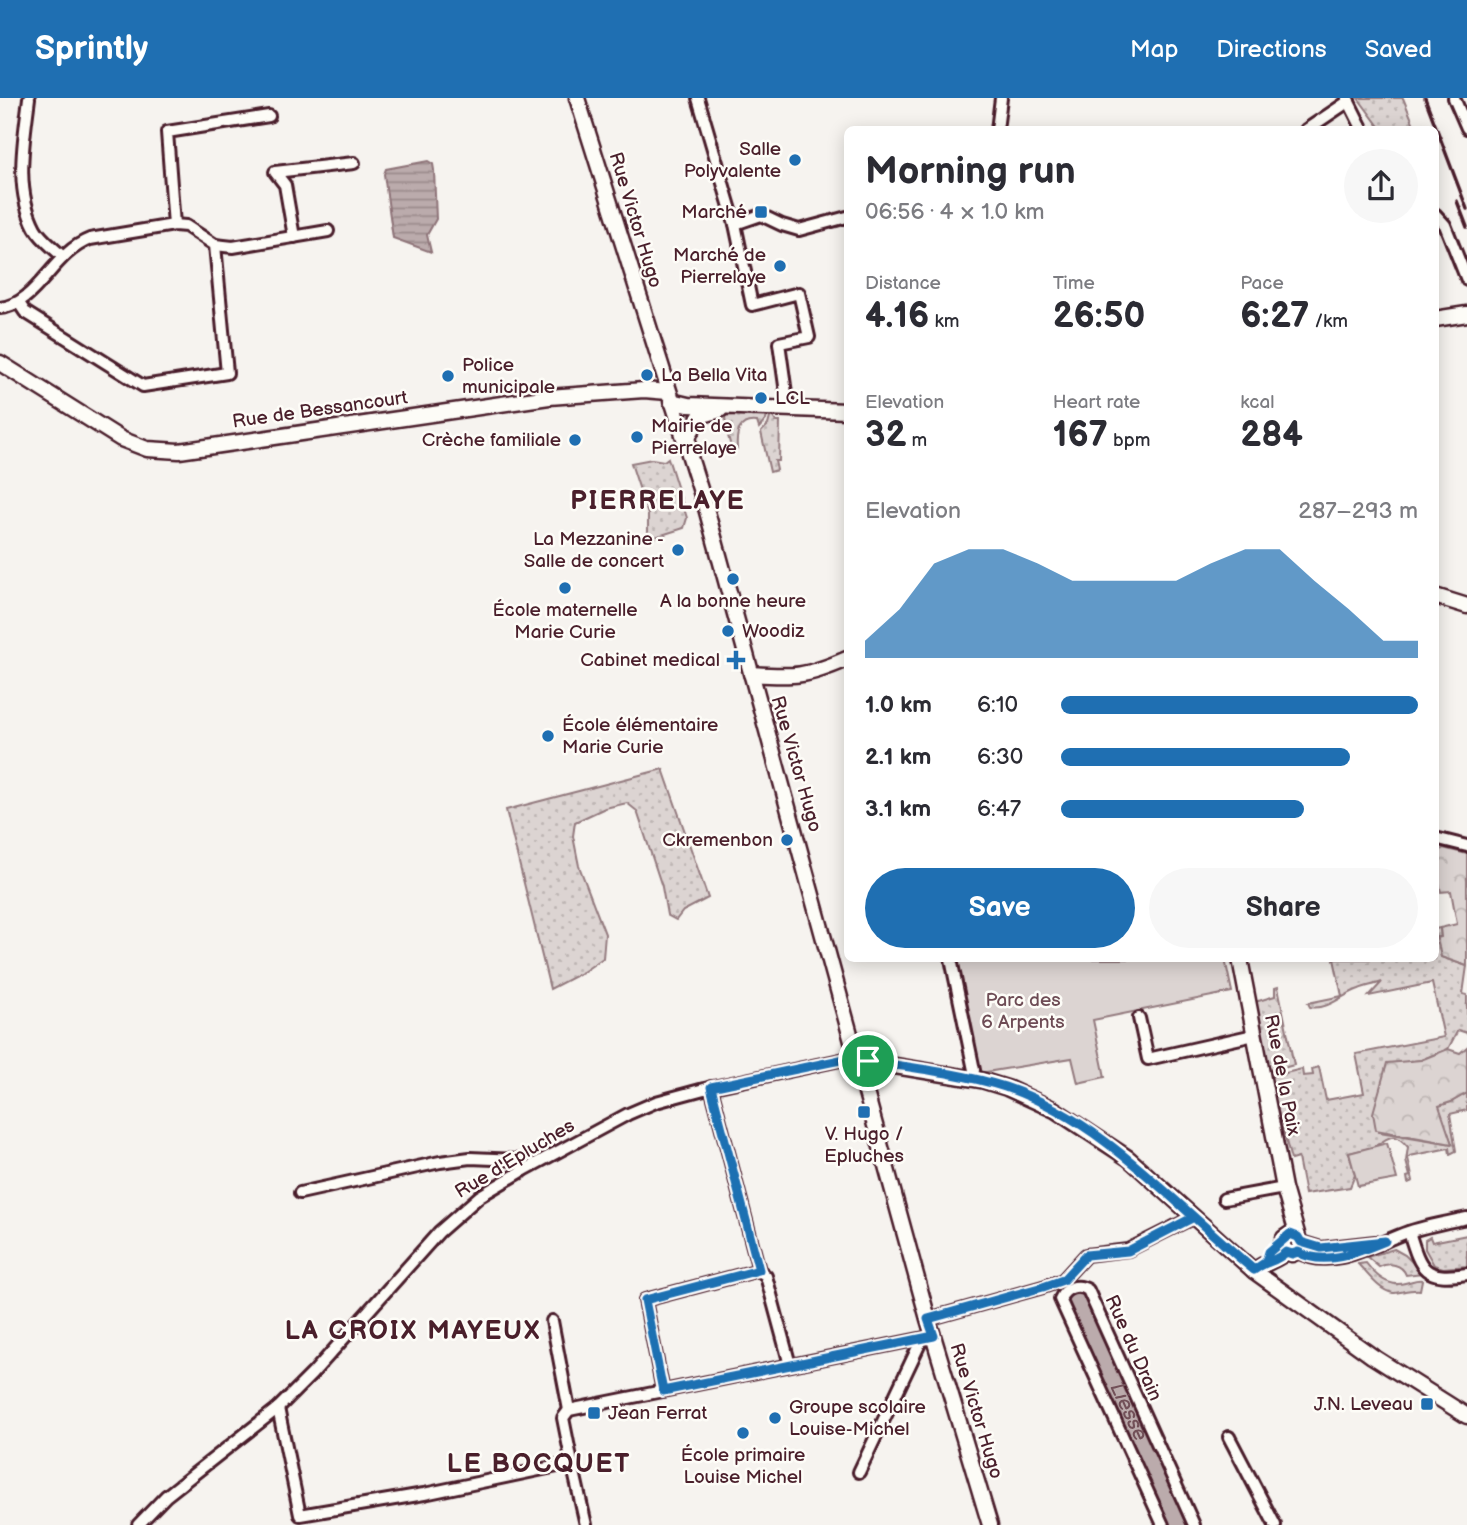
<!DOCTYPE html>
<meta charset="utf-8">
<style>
:root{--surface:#fff;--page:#f7f7f7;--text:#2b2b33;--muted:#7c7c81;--accent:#1f6fb2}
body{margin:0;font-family:"Balsamiq Sans",sans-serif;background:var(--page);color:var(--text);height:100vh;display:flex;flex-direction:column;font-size:26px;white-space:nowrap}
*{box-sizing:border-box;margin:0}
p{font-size:23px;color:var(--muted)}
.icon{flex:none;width:38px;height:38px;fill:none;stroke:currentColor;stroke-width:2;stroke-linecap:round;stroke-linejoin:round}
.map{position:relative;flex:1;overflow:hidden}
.details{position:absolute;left:844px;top:28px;width:595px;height:836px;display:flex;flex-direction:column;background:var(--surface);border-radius:10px;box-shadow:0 4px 18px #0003}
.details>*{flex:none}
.pin{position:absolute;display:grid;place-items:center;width:60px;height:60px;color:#fff;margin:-30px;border:4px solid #fff;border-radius:50%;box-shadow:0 2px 7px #0007}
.round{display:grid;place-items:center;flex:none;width:74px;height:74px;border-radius:37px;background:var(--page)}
.summary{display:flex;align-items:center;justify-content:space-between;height:119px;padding:0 21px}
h1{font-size:38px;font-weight:800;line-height:52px}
.figures{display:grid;grid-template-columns:repeat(3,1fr);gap:10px;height:119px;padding:7px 21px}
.figures div{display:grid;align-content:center}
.figures b{font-size:35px;font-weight:800}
.figures small{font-size:19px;font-weight:400}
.figures p{font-size:19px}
.chart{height:196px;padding:14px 21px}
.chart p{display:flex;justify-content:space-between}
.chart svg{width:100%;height:126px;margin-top:7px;fill:var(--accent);opacity:.7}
.primary-button{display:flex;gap:14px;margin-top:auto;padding:14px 21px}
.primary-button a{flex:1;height:80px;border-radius:42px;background:var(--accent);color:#fff;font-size:28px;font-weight:800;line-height:80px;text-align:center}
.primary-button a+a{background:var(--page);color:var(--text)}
ul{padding:0 21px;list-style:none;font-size:23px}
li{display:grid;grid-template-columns:112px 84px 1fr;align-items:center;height:52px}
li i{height:18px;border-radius:9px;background:var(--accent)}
header{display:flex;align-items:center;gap:42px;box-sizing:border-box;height:98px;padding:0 35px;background:var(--accent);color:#fff}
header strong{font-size:33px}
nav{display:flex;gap:38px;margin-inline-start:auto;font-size:24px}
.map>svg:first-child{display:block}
</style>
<header>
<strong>Sprintly</strong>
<nav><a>Map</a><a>Directions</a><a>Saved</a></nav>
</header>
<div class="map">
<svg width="1467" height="1427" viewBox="0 0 1467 1427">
<defs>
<pattern id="grass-dots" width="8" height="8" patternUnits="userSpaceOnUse" patternTransform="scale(1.75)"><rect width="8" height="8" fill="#dcd4d2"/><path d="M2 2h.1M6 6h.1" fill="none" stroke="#beb6b4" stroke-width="1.8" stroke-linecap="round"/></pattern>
<pattern id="forest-crowns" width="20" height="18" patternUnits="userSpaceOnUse" patternTransform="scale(1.75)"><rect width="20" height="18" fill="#dcd4d2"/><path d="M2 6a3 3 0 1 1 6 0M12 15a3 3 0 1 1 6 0" fill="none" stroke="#beb6b4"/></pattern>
<pattern id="water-rules" width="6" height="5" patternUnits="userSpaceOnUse" patternTransform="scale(1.75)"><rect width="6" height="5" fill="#bbabac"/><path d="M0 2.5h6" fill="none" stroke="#9a8b8c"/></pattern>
</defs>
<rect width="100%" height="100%" fill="#f6f3ef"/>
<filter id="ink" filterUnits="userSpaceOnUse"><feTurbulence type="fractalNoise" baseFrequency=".0143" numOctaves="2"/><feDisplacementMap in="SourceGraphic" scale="14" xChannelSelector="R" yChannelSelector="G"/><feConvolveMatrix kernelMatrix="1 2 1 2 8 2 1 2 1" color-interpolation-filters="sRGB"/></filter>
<g filter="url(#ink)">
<g fill="url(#grass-dots)" stroke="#937a7e" stroke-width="2">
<polygon points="1358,0 1403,0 1415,29 1408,31 1381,31"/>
<path d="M768,313L766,322L759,330L757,324C738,321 736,337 737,351L732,353L726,330L725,318Z"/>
<polygon points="771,316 776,324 780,324 779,363 775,363 777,372 770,374 761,334 768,327"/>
<polygon points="668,360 687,420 684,430 652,440 648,436 648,417 631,365 652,361 664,363"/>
<polygon points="663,671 708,800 683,813 676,822 667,817 662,789 637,713 627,705 605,710 575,724 573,738 579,768 605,836 603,860 583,874 550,891 506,712"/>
<path d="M1440,830L1441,839H1437L1441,859L1467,868L1463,896L1467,897V935L1458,932L1448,951L1421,962L1391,966L1379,1034L1452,1046L1438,1008L1451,1004L1467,995V1012L1450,1016L1456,1053L1450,1056L1449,1050L1410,1058L1408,1060L1413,1083L1408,1085L1407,1079L1410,1078L1406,1063L1408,1049C1392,1030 1388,1042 1373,1049C1365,1052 1356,1053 1349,1055L1355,1077L1350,1089L1305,1096L1298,1060L1291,1062L1269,979L1302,971L1303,978L1313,977L1312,971L1319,969L1326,1002L1364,995L1356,956L1444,939L1432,885L1369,898L1382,884C1374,887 1366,888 1359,891C1343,896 1328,913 1310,909L1308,905L1342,898L1334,861H1435V831Z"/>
<polygon points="1278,889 1294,967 1268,974 1255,904 1275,898 1275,890"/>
<polygon points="1467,1137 1467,1168 1443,1170 1434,1167 1425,1151 1425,1142 1430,1139 1432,1144"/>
<path d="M1394,1151L1405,1157L1423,1175L1406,1177C1402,1166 1389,1164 1379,1169L1367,1159Z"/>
<path d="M1366,1165C1375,1177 1388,1190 1405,1185C1412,1184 1415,1181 1422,1182L1420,1192C1410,1191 1399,1195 1393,1195C1379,1193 1367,1175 1358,1166Z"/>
</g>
<g fill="url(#forest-crowns)" stroke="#937a7e" stroke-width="2">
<path d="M1443,750L1467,756V868L1441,859L1437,840L1441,839L1440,830L1457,826L1451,793L1441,794C1438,779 1431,761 1443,750Z"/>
<polygon points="1467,949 1467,995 1451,1004 1439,1008 1452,1046 1376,1032 1373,1015 1387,965 1421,962 1448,951 1460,955"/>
</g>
<g fill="#dcd4d2" stroke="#937a7e" stroke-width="2">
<polygon points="952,861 1225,861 1232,894 1093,922 1105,979 1078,985 1072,960 980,975"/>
<polygon points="1387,1045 1397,1081 1358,1088 1349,1055"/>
</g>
<polygon fill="url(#water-rules)" stroke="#8e7378" stroke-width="2" points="428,63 433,66 434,72 436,121 427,137 431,154 393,140 384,76 386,71"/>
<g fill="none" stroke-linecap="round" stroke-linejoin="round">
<path stroke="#bbabac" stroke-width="23" id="s1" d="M1077,1201L1182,1427"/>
<defs>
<g id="minor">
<path d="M29,0C24,42 14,91 35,130C41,141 54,150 62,158"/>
<polyline points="698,0 735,126 752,207 799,195 809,239 779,245 788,309"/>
<polyline points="1347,0 1363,32"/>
<polyline points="1454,0 1467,30"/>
<polyline points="997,32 1001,0"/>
<polyline points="1306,32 1349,3"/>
<polyline points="1435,116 1445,127 1467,182"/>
<polyline points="735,126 761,117 782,127 799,132 847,119"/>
<polyline points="174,127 167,34 269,18"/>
<polyline points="294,139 285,87 275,74 354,65"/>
<polyline points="215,147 233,149 328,133"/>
<path d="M0,210C38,206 51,156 90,141L174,127L186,128L215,147L227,275L143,288L25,214L19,205"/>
<polyline points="1435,740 1467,748"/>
<polyline points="951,861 974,972 972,981"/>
<polyline points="1139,920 1148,961 1254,937"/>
<polyline points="711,989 759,1172 766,1178 790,1267"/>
<polyline points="300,1095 440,1064 470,1060 519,1062 524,1072"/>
<polyline points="1224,1101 1284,1090"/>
<path d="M1409,1134C1421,1173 1424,1182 1467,1176"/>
<polyline points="1301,1144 1321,1150 1375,1144"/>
<path d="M1298,1154C1333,1174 1375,1145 1408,1134C1427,1128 1447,1124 1467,1120"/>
<polyline points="928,1221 1043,1189 1063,1182 1086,1157 1128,1152 1194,1119"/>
<polyline points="552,1223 569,1312"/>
<polyline points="663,1293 645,1202 759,1172"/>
<polyline points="278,1310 300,1417 424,1396 572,1365 563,1320 569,1312 934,1238"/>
<polyline points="1229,1339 1275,1427"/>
<polyline points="572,1365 586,1427"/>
<polyline points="859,1374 922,1241"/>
<polyline points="138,1427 166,1398 278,1310 312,1276 439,1134 480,1098 524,1072 628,1016 656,1004 704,991 845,961 858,962"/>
<path d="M1163,1427L1060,1201C1065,1190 1077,1185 1088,1192L1194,1427"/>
</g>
<g id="tertiary">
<polyline points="577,0 706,410 928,1221 990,1427"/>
<polyline points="1435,221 1467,216"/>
<polyline points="0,265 121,341 147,351 179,353 549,299 644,292 668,294"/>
<polyline points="671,303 688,307 847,313"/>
<polyline points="688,350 689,337 700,318 720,312"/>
<polyline points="1435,498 1467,508"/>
<path d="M751,576C794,579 806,579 847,561"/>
<polyline points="1240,861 1284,1090 1298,1139"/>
<polyline points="858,962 981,982 1007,990 1055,1012 1128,1060 1254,1173 1372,1258 1467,1318"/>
<path d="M1254,1173C1266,1163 1276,1163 1286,1154L1292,1156L1298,1153L1301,1146L1295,1137L1290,1136L1284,1140L1282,1146L1286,1154"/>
</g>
</defs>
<use href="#minor" stroke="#4a1f2b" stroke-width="16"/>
<use href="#tertiary" stroke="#4a1f2b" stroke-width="19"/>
<use href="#minor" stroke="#fdfcf7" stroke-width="10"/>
<use href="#tertiary" stroke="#fdfcf7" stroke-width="14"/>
<g stroke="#4a1f2b" stroke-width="3.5">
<polyline points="1425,0 1467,111"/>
<polyline points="1457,103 1467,129"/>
</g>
</g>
</g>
<g fill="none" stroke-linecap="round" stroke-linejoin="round" filter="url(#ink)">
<defs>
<path id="route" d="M868,963L845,961L711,989L759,1172L645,1202L663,1293L934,1238L928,1221L1043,1189L1063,1182L1086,1157L1128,1153L1194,1119L1254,1172C1266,1163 1276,1164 1286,1154L1292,1156L1298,1154C1325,1169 1358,1154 1385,1143L1321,1150L1301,1144L1298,1139L1290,1136L1269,1154L1266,1164L1254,1172C1175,1107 1105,1023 1005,989C961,975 913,970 868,963"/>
</defs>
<use href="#route" stroke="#fff" stroke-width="14"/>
<use href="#route" stroke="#1f6fb2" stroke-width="9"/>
</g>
<g fill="#1f6fb2" stroke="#fdfcf7" stroke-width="2.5">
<circle cx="795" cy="62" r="7"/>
<rect x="754" y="107" width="14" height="14" rx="3.5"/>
<circle cx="780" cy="168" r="7"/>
<circle cx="647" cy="277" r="7"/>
<circle cx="448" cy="278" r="7"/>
<circle cx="761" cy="300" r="7"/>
<circle cx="637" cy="339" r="7"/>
<circle cx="575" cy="342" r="7"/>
<circle cx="678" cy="452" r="7"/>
<circle cx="733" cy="481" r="7"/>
<circle cx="565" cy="490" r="7"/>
<circle cx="728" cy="533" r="7"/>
<path d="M732.5 551.5h7v7h7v7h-7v7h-7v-7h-7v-7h7z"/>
<circle cx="548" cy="638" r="7"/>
<circle cx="787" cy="742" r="7"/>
<rect x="857" y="1007" width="14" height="14" rx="3.5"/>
<rect x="1420" y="1299" width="14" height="14" rx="3.5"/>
<rect x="587" y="1308" width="14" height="14" rx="3.5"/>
<circle cx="775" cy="1320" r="7"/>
<circle cx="743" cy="1335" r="7"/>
</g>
<g text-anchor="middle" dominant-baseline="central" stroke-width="5" stroke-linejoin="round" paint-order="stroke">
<g font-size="19" fill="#4a1f2b" stroke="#fdfcf7" text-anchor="end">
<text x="781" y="51">Salle<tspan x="781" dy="22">Polyvalente</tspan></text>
<text x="747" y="114">Marché</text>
<text x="766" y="157">Marché de<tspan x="766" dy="22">Pierrelaye</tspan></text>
<text x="462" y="267" text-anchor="start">Police<tspan x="462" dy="22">municipale</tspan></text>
<text x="661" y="277" text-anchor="start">La Bella Vita</text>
<text x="775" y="300" text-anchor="start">LCL</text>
<text x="651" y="328" text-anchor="start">Mairie de<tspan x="651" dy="22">Pierrelaye</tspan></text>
<text x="561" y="342">Crèche familiale</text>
<text x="664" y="441">La Mezzanine -<tspan x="664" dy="22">Salle de concert</tspan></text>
<text x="733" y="503" text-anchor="middle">A la bonne heure</text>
<text x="565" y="512" text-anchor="middle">École maternelle<tspan x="565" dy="22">Marie Curie</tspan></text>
<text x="742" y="533" text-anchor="start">Woodiz</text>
<text x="720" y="562">Cabinet medical</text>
<text x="562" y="627" text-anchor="start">École élémentaire<tspan x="562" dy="22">Marie Curie</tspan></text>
<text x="773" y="742">Ckremenbon</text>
<text x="864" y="1036" text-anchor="middle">V. Hugo /<tspan x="864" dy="22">Epluches</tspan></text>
<text x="1413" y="1306">J.N. Leveau</text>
<text x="789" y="1309" text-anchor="start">Groupe scolaire<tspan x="789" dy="22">Louise-Michel</tspan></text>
<text x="608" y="1315" text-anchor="start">Jean Ferrat</text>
<text x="743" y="1357" text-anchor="middle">École primaire<tspan x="743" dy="22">Louise Michel</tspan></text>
</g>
<g font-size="19" fill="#4a1f2b" stroke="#fdfcf7">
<text transform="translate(635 122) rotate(73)">Rue Victor Hugo</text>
<text transform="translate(320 312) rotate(-8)">Rue de Bessancourt</text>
<text transform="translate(796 666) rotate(74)">Rue Victor Hugo</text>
<text transform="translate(1282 977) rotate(79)">Rue de la Paix</text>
<text transform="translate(515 1061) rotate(-31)">Rue d'Epluches</text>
<text transform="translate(1133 1250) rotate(66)">Rue du Drain</text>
<text transform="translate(976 1313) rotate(73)">Rue Victor Hugo</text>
</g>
<g font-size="19" fill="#6e4c55" stroke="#fdfcf7">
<text x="1023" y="902">Parc des<tspan x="1023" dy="22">6 Arpents</tspan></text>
</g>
<g font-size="21" font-style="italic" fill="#725058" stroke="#fdfcf7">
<text stroke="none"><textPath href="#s1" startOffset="124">Liesse</textPath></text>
</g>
<g font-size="26" font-weight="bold" letter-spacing="2" fill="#4a1f2b" stroke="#fdfcf7">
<text x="658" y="403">PIERRELAYE</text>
<text x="413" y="1233">LA CROIX MAYEUX</text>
<text x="539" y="1366">LE BOCQUET</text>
</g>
</g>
</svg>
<div class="pin" style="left:868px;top:963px;background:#1e9e55"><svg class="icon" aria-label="arrive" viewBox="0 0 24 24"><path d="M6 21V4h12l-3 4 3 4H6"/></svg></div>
<section class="details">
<div class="summary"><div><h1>Morning run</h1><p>06:56 · 4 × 1.0 km</p></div><a class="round"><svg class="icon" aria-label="share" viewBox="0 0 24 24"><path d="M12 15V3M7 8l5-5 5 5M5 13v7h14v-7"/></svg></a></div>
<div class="figures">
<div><p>Distance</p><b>4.16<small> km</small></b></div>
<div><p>Time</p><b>26:50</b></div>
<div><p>Pace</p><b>6:27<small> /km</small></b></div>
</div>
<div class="figures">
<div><p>Elevation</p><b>32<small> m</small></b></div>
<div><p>Heart rate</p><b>167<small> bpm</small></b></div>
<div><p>kcal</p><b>284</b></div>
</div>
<div class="chart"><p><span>Elevation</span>287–293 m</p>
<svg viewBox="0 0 160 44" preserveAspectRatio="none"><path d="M0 44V38L10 27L20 11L30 6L40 6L50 11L60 17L70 17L80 17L90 17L100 11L110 6L120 6L130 17L140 27L150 38L160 38V44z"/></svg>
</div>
<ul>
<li><b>1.0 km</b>6:10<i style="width:100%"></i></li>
<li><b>2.1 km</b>6:30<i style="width:81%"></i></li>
<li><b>3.1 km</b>6:47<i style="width:68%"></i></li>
</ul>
<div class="primary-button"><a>Save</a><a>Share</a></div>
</section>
</div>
